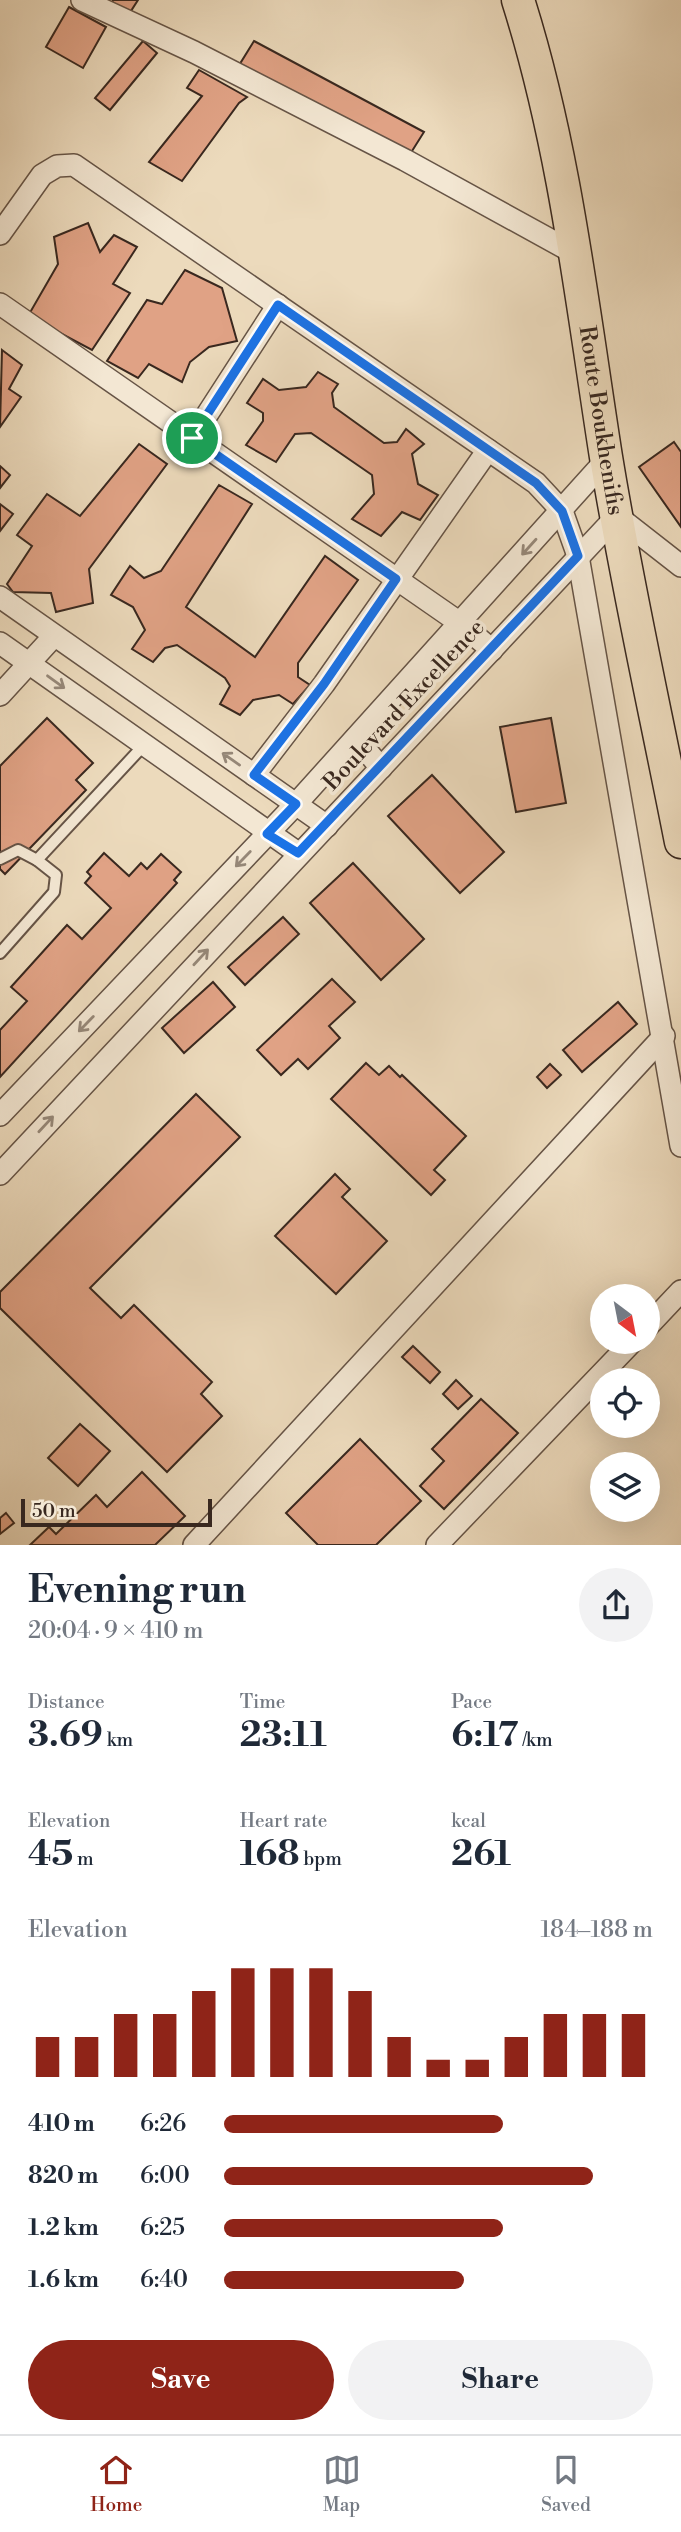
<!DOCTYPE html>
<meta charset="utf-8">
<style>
:root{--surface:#fff;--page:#f2f2f3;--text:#1f2937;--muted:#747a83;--line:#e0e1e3;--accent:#8f2418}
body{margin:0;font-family:"Libre Bodoni",serif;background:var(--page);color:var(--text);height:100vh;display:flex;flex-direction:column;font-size:26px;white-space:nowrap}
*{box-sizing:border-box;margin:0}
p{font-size:23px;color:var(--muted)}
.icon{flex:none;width:38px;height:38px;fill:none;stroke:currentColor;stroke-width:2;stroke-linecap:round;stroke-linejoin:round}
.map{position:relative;height:1545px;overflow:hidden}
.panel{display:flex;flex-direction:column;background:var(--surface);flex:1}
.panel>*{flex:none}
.needle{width:46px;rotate:148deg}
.controls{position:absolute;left:590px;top:1284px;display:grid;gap:14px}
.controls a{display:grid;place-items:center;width:70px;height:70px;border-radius:50%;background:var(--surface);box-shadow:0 7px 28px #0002;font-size:35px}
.scale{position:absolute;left:21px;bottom:18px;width:191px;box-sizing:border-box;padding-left:7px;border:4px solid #39281f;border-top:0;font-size:19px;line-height:24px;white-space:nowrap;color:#39281f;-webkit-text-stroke:5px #f3e7d3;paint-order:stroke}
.pin{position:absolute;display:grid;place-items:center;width:60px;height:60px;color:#fff;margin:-30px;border:4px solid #fff;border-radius:50%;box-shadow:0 2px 7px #0007}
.round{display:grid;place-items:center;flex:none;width:74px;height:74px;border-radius:37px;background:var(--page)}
.overview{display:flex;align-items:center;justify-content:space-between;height:119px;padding:0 28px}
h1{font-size:38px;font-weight:700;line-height:52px}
.figures{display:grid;grid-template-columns:repeat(3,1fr);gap:10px;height:119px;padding:7px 28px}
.figures div{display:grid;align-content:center}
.figures b{font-size:35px;font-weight:700}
.figures small{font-size:19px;font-weight:400}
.figures p{font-size:19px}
.chart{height:196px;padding:14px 28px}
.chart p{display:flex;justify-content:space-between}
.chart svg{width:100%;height:126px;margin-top:7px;stroke:var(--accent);stroke-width:6}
.button{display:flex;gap:14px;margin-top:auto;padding:14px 28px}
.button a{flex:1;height:80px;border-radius:42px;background:var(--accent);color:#fff;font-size:28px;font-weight:700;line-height:80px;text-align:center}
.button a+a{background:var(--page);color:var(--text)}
ul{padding:0 28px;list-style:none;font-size:23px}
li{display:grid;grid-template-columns:112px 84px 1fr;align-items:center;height:52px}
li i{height:18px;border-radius:9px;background:var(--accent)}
.dock{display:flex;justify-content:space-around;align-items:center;height:98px;border-top:2px solid var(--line);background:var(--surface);font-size:19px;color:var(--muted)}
.dock a{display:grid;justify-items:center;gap:4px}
.dock .selected{color:var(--accent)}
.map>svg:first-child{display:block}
</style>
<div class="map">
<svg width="681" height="1545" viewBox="0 0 681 1545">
<rect width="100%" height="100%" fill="#ecdabc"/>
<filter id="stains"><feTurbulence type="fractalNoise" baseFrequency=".00286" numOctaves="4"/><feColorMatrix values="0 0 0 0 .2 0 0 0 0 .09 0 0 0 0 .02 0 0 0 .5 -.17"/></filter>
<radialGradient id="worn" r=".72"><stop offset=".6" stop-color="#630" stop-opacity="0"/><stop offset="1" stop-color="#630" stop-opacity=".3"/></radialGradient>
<g fill="#e0a285" stroke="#39281f" stroke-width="2">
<polygon points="113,0 138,0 129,14 112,3"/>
<polygon points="69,7 106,27 83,68 46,47"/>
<polygon points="143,41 157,53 110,110 95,98"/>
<polygon points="254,41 424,132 407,159 238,67"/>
<polygon points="199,70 247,97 239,103 182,181 149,162 202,96 187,88"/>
<polygon points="88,223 100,252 114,235 137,247 113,284 130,293 92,350 28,316 58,264 54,237"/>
<polygon points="185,270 222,288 237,341 209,347 190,362 182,382 149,364 138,378 107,361 147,300 162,304"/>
<polygon points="2,350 22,365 9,389 21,397 0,427"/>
<polygon points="318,372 338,384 332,393 334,407 384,443 397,442 406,429 424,444 412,454 418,484 438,495 420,520 402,512 381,536 352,519 374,494 372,475 311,433 295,434 276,462 246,445 263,421 263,413 247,403 263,379 279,390 306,387"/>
<polygon points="674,442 681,452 681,527 639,467"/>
<polygon points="139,444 167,464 89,569 93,603 56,612 51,593 13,592 7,584 32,546 17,535 47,494 80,516"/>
<polygon points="0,466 10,475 0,488"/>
<polygon points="219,485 252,504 186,607 255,657 325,556 358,580 298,663 298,677 310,685 293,704 279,695 253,700 240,715 220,704 230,686 225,678 177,645 165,648 153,662 132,649 145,630 133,607 111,595 130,566 144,578 161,571"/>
<polygon points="0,504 13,514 0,531"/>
<polygon points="47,718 93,763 76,780 86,790 5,874 0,869 0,766"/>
<polygon points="551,718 566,803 516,812 500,727"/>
<polygon points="432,775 504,852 460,893 388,816"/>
<polygon points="104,853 129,876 141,863 147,869 161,854 181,872 174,880 177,883 0,1077 0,1030 27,1001 11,987 67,925 82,939 111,908 85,883 91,876 87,872"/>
<polygon points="353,863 424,939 381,980 310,903"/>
<polygon points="283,917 299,934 245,985 228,967"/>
<polygon points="332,979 355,1002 329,1026 340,1038 308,1069 298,1059 281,1075 257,1050"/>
<polygon points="213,982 235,1007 184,1053 162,1028"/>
<polygon points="618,1002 637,1024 582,1072 563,1050"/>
<polygon points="366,1063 379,1075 389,1066 400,1077 402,1075 466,1136 434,1170 445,1180 431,1195 331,1099"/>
<polygon points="550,1064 561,1075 547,1088 537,1077"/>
<polygon points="196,1094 240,1137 90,1288 121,1318 134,1305 212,1382 201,1394 222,1416 167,1472 0,1308 0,1292"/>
<polygon points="335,1174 350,1189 342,1197 387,1241 336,1294 275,1236"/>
<polygon points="413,1346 440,1372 430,1383 402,1357"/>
<polygon points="456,1380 472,1396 458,1409 443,1394"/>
<polygon points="481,1399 518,1433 444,1509 420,1486 444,1461 432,1449"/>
<polygon points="80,1424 110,1451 78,1486 48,1458"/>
<polygon points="360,1439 421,1501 376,1545 318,1545 286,1513"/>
<polygon points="142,1472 185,1516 155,1545 30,1545 49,1527 56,1534 96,1495 107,1507"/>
<polygon points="6,1513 14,1523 0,1534 0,1518"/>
</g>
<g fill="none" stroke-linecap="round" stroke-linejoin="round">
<defs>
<g id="service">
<polyline points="0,859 18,850 37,860"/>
<polyline points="0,953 54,892 56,875 37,860 144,745"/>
</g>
<g id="minor">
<polyline points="82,0 194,52 405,160 576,254"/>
<polyline points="0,234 42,175 57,166 74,165 536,483 562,511 578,556 681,1146"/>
<polyline points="0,304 460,623 492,650"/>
<polyline points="192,438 278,305"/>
<polyline points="0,597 327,826"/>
<polyline points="0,643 298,853"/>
<polyline points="0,695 54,636"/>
<polyline points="356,738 381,768"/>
<polyline points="254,775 324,684 488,450"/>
<polyline points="0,1115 296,804 607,459"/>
<polyline points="0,1174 617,516 681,566"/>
<polyline points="648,1326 681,1291"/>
<polyline points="194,1545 664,1036"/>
<polyline points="437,1545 632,1342"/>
</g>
<g id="primary">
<path id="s1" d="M518,0C565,148 582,304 606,457C627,586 656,714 681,842"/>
</g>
</defs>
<use href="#service" stroke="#665446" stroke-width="14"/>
<use href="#minor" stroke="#665446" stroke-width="24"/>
<use href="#primary" stroke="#39281f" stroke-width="35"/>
<use href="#service" stroke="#f3e7d3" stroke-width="10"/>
<use href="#minor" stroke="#f3e7d3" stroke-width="21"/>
<use href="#primary" stroke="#ecdabc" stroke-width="32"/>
</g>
<defs><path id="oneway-shaft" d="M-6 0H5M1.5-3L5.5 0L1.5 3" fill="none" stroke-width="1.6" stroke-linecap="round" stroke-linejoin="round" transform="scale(1.75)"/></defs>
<g stroke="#968879">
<use href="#oneway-shaft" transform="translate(529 547) rotate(132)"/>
<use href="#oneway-shaft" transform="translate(56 682) rotate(36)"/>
<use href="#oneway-shaft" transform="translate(231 759) rotate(-145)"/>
<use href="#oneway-shaft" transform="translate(243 859) rotate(134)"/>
<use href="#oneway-shaft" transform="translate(201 957) rotate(-47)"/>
<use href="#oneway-shaft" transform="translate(86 1024) rotate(134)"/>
<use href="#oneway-shaft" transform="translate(46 1124) rotate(-47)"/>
</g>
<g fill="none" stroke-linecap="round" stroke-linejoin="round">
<defs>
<polygon id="route" points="278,305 536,483 562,511 578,556 298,853 267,834 296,804 254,775 324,684 396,579 192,438"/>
</defs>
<use href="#route" stroke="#fff" stroke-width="14"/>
<use href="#route" stroke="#1a73e8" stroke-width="9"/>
</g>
<g text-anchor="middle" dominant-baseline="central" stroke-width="7" stroke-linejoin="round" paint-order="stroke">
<g font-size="23" fill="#39281f" stroke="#f3e7d3">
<text stroke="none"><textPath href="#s1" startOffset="429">Route Boukhenifis</textPath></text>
<text transform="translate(404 705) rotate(-47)">Boulevard Excellence</text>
</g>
</g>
<rect width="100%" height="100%" filter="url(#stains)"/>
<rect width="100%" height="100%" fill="url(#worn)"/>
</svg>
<div class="controls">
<a><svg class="needle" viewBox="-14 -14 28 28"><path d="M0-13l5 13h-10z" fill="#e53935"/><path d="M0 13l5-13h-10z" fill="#747a83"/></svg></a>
<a><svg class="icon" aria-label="locate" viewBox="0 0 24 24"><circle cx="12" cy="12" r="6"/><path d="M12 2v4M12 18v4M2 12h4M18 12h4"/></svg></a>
<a><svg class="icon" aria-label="layers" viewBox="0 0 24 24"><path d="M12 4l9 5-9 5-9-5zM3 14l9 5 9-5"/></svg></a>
</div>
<div class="scale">50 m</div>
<div class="pin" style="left:192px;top:438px;background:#1e9e55"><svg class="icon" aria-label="arrive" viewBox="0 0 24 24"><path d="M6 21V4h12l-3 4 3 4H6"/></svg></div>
</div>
<section class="panel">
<div class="overview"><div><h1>Evening run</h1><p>20:04 · 9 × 410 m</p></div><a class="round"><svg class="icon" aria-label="share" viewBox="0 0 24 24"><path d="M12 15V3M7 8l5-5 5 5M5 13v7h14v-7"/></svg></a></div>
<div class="figures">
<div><p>Distance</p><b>3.69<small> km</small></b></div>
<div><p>Time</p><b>23:11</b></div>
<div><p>Pace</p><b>6:17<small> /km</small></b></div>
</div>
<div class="figures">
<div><p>Elevation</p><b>45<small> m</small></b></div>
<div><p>Heart rate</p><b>168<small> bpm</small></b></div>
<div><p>kcal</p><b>261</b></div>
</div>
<div class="chart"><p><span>Elevation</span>184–188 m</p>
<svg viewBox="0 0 160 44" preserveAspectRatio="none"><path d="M5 44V30M15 44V30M25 44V22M35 44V22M45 44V14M55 44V6M65 44V6M75 44V6M85 44V14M95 44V30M105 44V38M115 44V38M125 44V30M135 44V22M145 44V22M155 44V22"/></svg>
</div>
<ul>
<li><b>410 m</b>6:26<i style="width:65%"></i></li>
<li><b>820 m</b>6:00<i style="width:86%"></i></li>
<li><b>1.2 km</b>6:25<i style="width:65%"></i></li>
<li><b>1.6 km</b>6:40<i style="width:56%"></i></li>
</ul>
<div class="button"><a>Save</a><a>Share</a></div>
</section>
<nav class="dock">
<a class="selected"><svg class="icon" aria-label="home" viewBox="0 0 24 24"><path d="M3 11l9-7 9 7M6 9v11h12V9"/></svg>Home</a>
<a><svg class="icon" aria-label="map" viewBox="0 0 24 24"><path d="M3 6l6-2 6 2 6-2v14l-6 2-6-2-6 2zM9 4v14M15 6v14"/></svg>Map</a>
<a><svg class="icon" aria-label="saved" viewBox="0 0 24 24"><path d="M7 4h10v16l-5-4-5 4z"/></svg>Saved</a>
</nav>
